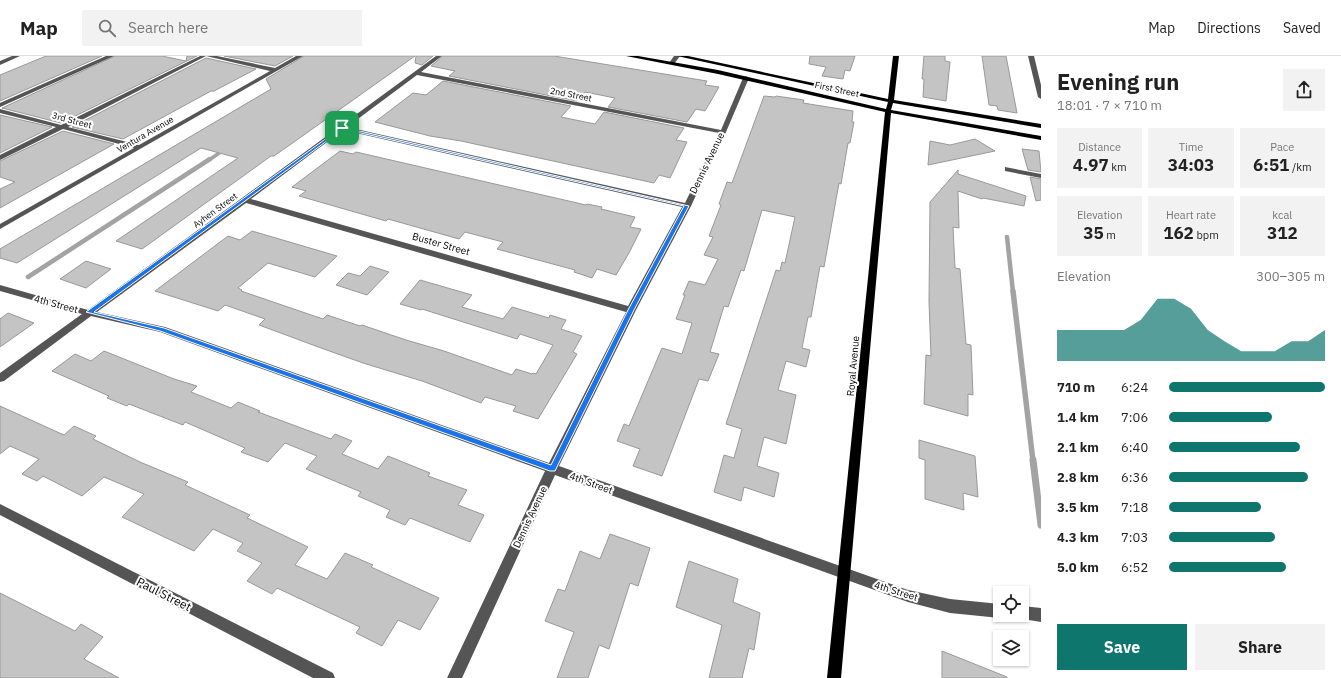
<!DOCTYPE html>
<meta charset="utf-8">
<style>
:root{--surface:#fff;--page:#f2f2f2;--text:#222;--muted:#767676;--line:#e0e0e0;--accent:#0f766e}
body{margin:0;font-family:"IBM Plex Sans",sans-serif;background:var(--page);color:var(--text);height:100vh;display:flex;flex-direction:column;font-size:15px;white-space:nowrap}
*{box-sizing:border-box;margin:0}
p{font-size:13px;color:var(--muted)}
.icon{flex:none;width:22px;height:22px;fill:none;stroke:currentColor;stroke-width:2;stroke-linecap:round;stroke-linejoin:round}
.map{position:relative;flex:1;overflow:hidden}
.side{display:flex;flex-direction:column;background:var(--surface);width:300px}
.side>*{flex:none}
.buttons{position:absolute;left:993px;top:530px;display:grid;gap:8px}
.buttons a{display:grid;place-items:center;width:36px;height:36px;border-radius:0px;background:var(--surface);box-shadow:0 1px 3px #0004;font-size:20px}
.pin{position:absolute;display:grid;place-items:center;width:34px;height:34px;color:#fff;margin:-17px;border-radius:8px;box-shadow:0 2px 6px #0006}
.round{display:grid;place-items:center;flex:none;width:42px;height:42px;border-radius:0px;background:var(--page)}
.summary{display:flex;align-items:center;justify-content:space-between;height:68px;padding:0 16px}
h1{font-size:22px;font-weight:800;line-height:30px}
.stats{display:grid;grid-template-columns:repeat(3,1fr);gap:6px;height:68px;padding:4px 16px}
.stats div{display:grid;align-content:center;border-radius:0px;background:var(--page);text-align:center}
.stats b{font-size:17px;font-weight:800}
.stats small{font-size:11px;font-weight:400}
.stats p{font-size:11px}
.chart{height:112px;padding:8px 16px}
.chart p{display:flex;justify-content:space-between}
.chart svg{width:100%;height:72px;margin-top:4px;fill:var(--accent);opacity:.7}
.cta{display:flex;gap:8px;margin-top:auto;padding:8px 16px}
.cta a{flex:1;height:46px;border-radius:0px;background:var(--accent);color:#fff;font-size:16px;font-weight:800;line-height:46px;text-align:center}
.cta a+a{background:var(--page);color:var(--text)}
ul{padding:0 16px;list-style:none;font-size:13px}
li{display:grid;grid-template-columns:64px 48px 1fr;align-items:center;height:30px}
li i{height:10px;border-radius:5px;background:var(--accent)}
header{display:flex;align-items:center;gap:24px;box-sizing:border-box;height:56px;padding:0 20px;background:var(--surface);border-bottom:1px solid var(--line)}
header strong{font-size:19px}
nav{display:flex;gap:22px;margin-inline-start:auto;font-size:14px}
.search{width:280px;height:36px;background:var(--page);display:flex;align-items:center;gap:10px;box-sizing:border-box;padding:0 14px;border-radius:0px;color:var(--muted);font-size:15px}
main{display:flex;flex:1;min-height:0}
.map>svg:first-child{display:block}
</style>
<header>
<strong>Map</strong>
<div class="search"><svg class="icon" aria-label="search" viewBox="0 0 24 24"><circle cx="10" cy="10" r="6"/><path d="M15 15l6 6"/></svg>Search here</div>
<nav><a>Map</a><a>Directions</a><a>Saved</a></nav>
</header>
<main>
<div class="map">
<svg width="1041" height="622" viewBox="0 0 1041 622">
<rect width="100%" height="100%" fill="#fff"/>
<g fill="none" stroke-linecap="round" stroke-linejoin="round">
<polyline stroke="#a3a3a3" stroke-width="3.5" points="209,104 225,93"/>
<g stroke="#a3a3a3" stroke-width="4.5">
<polyline points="1007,181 1013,236"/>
<polyline points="28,221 210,103"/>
</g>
<polyline stroke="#a3a3a3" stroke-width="5.5" points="1013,235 1033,405"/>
<polyline stroke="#a3a3a3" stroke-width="7" points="1033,404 1041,469"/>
</g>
<g fill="#c4c4c4" stroke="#999">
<polygon points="46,0 102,0 0,45 0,19"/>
<polygon points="115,0 162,0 186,5 187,0 197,0 61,67 2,52"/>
<polygon points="224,0 293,0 275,10"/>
<polygon points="304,0 415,0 294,86 274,100 271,100 142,193 116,185 238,102 201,92 17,207 0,202 0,193 271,33 266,23"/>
<polygon points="416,0 433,0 422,9 415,7"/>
<polygon points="443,0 554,0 707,25 705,29 719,31 705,55 696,53 687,66 608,51 615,42 585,36 577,45 449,20 455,15 431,10"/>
<polygon points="810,0 855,0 850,15 845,14 843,23 822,20 826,11 809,8"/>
<polygon points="924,0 945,0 945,5 950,6 946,45 923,41 924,23 922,23"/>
<polygon points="982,0 1006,0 1017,57 998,54 997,50 989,49"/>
<polygon points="206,2 256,13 214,35 211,35 123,83 72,71"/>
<polygon points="443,25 571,50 561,61 595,68 604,56 684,72 676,84 687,86 670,122 659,119 654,127 461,85 430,80 375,66 413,37 426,39"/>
<polygon points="764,40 775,41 776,40 804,44 803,47 853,55 852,66 854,66 850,87 848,87 841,128 839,127 824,211 820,210 811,261 808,261 802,292 810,294 806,311 786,305 778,334 796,339 786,388 764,381 757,410 779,417 774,441 744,431 741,445 714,436 724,399 734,402 742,373 726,368 776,214 780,215 782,206 785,207 795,161 762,154 744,215 741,214 728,251 724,250 710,296 719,298 708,325 699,323 662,420 633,410 640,393 617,385 624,368 629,370 662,292 682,298 692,267 676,263 685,239 683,239 689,225 705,229 718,203 704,199 713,181 709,180 721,149 719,148 727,126 732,127"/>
<polygon points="0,59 52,71 0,97"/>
<polygon points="63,75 114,88 0,152 0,133 15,126 0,121 0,105"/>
<polygon points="975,83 995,95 928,109 930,85 950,89"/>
<polygon points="1022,93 1039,95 1041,116 1028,114"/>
<polygon points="340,95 353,98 356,96 586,149 587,148 602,151 601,153 635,161 630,171 641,173 629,197 616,219 597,213 592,222 574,216 575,214 497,193 503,186 465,176 459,183 388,163 386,165 299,140 306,135 292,131"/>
<polygon points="958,114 958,118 1026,140 1024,150 983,142 982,143 958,135 959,172 953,171 955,212 960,213 966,288 971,289 973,339 968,338 968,360 924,348 926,299 931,300 929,245 930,146"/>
<polygon points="1030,121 1041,123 1041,144 1036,145"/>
<polygon points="252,175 337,200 315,221 268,207 238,232 242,234 241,235 323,263 327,259 360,270 362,269 406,284 444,295 512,319 516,313 532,318 533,317 536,318 553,289 520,278 517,283 422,253 421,254 400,248 420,224 472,239 462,251 503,263 512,251 549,262 550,259 566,264 561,273 582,280 573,296 577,298 538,363 513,355 516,350 485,341 481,347 422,325 363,307 321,292 259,269 265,263 225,249 218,255 155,235 228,180 240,184"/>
<polygon points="86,205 111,213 86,232 60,223"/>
<polygon points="370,210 389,216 367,239 336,229 348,217 360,220"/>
<polygon points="8,257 34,267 0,291 0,263"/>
<polygon points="104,295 174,323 197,330 191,336 231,352 238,346 260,355 258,356 331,383 335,378 352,385 342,398 378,413 388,400 430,417 428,420 467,434 458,449 484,459 470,486 410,462 405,469 386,461 390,454 358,440 361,436 306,413 317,400 285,387 268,406 241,396 245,392 185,366 183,369 129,348 127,350 107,342 109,340 52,315 75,298 91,305"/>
<polygon points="0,350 64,379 74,370 96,380 93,383 140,406 188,426 185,429 250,459 247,462 308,491 295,509 327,523 345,497 373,509 371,511 439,542 420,574 398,564 382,590 356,577 360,571 277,532 272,538 247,525 262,507 237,495 243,487 213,473 194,495 122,461 144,438 104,421 82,440 43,420 37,425 22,418 39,403 10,390 0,398"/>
<polygon points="919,384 975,400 978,441 963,437 964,454 925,443 925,404 919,402"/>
<polygon points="610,478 650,492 638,530 630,527 609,593 599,589 588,622 557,622 574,576 545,565 558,533 565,535 580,495 600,503"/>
<polygon points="689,505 738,523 733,546 760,557 754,594 749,592 742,622 709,622 722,569 676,551"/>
<polygon points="0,537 75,575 81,568 103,581 84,603 119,622 0,622"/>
<polygon points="942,595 1007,621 1007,622 942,622"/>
</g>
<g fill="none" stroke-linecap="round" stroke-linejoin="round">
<g fill="#555" fill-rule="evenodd">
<polygon points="12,0 20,0 0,9 0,5"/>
<polygon points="106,0 114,0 0,51 0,47"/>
<path d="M200,0H217L275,12L296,0H303L0,173V168L134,92L63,73L0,104V99L56,71L0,57V53L61,69ZM206,0L270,15L139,89L68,71Z"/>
<path d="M436,0H442L421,16L721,74L743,22L746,20L749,22L726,76L691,150L636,254L559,410L908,534L950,543L1000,548V559L1005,560L1000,562L950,557L908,546L555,419L462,622H447L545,415L160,276L91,260L4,325L0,326V317L82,258L0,235V229L88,254L242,142ZM417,19L719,77L685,147L347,71ZM343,74L682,151L628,250L251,143ZM246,147L626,256L549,407L165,271L97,256Z"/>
<polygon points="674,0 680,0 674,8 670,8 669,7"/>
<polygon points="1028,0 1034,0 1041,29 1041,43 1038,41"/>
<polygon points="1005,111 1041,118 1041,122 1005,115"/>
<polygon points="0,448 333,617 335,622 313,622 0,459"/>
<polygon points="1022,550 1041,552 1041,566 1017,562 1016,559 1022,559"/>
</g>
<polygon fill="#000" fill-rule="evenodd" points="626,0 638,0 718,14 886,53 888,46 677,0 688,0 888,43 893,0 899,0 894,44 1041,68 1041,72 893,47 891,54 1041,80 1041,84 891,57 841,622 827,622 885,56 718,18"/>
</g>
<path fill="#1a73e8" stroke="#fff" fill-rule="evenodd" d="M342,71L689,150L634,254L555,415H550L160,275L86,256ZM343,73L684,150L628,254L551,409L164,272L94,256Z"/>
<g text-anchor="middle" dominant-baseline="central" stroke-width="4" stroke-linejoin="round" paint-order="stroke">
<g font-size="9" fill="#000" stroke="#fff">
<text transform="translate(837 33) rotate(12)">First Street</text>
<text transform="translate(571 38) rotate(11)">2nd Street</text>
<text transform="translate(72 64) rotate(15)">3rd Street</text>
<text transform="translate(145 78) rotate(-30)">Ventura Avenue</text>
<text transform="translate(215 154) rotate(-36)">Ayhen Street</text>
</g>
<g font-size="10" fill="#000" stroke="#fff">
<text transform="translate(707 107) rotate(-64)">Dennis Avenue</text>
<text transform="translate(441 188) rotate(16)">Buster Street</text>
<text transform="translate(56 248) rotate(15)">4th Street</text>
<text transform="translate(853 310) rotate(-85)">Royal Avenue</text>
<text transform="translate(591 427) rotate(20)">4th Street</text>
<text transform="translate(530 461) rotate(-65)">Dennis Avenue</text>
<text transform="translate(896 535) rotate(17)">4th Street</text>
</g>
<g font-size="12" fill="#000" stroke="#fff">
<text transform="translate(164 538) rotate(27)">Paul Street</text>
</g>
</g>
</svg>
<div class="buttons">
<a><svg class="icon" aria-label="locate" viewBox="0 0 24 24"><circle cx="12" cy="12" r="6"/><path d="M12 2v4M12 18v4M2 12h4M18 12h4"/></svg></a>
<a><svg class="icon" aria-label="layers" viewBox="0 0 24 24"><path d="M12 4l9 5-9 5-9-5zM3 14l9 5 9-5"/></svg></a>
</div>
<div class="pin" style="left:342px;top:72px;background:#1e9e55"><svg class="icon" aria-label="arrive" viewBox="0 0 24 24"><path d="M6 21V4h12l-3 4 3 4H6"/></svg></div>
</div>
<section class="side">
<div class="summary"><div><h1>Evening run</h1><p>18:01 · 7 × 710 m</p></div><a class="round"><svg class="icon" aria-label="share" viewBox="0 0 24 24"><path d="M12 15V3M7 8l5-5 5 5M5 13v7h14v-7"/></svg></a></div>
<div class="stats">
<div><p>Distance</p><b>4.97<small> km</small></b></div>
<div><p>Time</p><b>34:03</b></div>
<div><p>Pace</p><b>6:51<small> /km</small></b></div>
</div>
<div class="stats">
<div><p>Elevation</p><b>35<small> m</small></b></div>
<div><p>Heart rate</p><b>162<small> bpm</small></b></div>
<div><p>kcal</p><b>312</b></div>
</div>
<div class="chart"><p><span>Elevation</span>300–305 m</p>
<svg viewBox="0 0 160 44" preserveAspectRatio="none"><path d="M0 44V25L10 25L20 25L30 25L40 25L50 19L60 6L70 6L80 12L90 25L100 32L110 38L120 38L130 38L140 32L150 32L160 25V44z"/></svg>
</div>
<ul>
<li><b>710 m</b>6:24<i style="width:100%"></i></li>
<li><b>1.4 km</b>7:06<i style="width:66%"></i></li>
<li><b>2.1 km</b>6:40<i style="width:84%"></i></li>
<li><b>2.8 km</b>6:36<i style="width:89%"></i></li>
<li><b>3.5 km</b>7:18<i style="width:59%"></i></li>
<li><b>4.3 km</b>7:03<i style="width:68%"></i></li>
<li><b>5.0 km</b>6:52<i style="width:75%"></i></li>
</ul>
<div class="cta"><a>Save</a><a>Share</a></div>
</section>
</main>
